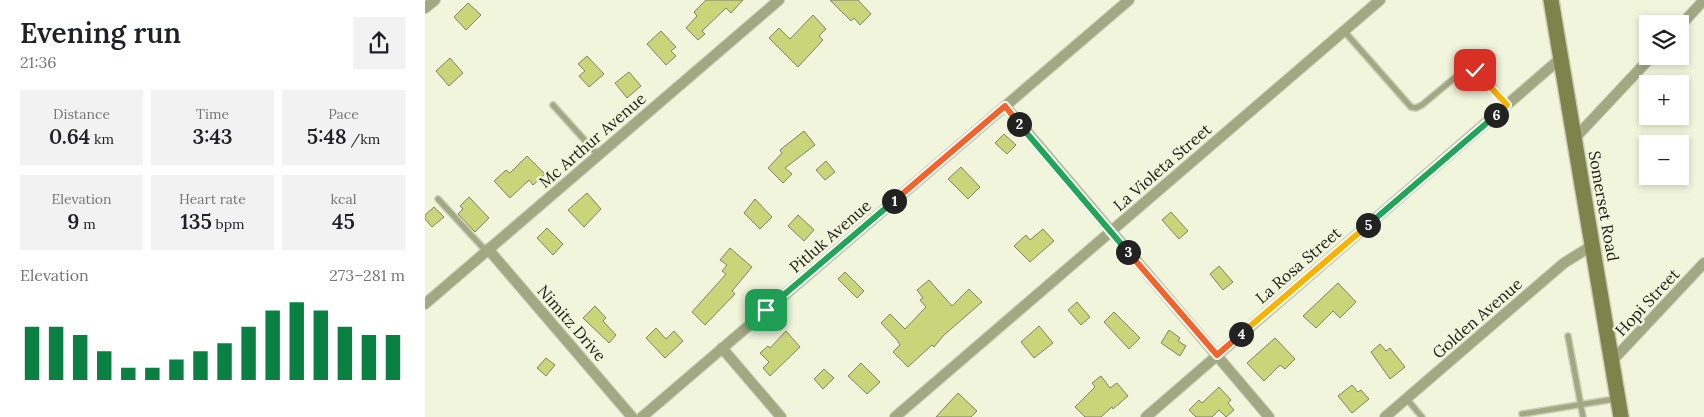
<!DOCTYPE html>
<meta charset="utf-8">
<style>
:root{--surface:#fff;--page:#f2f2f2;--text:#202124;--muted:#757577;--accent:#0b8043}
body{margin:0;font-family:Lora,serif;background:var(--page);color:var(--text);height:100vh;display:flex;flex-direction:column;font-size:19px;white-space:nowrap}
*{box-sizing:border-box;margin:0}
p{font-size:16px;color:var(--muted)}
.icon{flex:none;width:28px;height:28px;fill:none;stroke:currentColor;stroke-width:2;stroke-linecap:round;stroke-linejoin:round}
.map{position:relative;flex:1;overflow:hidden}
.side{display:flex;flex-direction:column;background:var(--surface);width:425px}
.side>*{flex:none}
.tools{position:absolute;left:1214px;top:15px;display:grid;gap:10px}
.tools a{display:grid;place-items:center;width:50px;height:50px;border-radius:0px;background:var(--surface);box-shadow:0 2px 8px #0003;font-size:25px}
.pin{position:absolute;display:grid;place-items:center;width:42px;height:42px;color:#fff;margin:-21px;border-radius:10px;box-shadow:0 2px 8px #0006}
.km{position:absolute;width:25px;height:25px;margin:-12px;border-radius:50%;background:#222;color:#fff;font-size:14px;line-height:25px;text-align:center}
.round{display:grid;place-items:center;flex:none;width:52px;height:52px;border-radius:0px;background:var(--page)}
.summary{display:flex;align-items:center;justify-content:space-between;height:85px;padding:0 20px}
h1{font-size:28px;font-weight:600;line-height:38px}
.figures{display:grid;grid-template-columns:repeat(3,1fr);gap:8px;height:85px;padding:5px 20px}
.figures div{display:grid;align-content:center;border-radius:0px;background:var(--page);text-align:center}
.figures b{font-size:21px;font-weight:600}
.figures small{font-size:14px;font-weight:400}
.figures p{font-size:14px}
.chart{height:140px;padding:10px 20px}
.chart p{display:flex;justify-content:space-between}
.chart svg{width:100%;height:90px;margin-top:5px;stroke:var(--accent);stroke-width:6}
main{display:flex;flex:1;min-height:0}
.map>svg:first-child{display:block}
</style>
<main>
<section class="side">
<div class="summary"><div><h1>Evening run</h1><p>21:36</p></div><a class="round"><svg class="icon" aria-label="share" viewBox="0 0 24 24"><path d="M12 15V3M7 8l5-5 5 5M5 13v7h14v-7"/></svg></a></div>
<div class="figures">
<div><p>Distance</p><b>0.64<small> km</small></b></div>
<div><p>Time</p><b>3:43</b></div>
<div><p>Pace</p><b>5:48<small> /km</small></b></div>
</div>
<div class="figures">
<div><p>Elevation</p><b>9<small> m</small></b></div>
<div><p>Heart rate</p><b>135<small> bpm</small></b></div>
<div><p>kcal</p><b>45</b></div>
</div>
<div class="chart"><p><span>Elevation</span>273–281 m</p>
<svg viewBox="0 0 160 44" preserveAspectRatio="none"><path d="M5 44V18M15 44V18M25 44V22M35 44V30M45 44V38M55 44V38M65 44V34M75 44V30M85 44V26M95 44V18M105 44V10M115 44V6M125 44V10M135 44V18M145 44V22M155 44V22"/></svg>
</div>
</section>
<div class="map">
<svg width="1279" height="417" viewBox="0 0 1279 417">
<rect width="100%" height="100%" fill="#f1f5dc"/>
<g fill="#c8d579" stroke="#7f826c">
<polygon points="281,0 318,0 306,13 301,8 277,31 280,34 273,40 261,28 272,16 269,12"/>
<polygon points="405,0 433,0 446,14 435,25 429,18 426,21"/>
<polygon points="43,3 56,15 41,30 29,17"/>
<polygon points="388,15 401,29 394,36 398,40 373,67 344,38 354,28 365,39"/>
<polygon points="236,31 251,47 246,51 251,56 241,65 222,44"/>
<polygon points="162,56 179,74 164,87 154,76 160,71 153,64"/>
<polygon points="25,58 38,73 24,86 11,71"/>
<polygon points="204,72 216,86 202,98 190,83"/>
<polygon points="379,131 390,145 360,168 367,174 358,183 343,168 357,153 355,150"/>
<polygon points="579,134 591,145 582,154 570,143"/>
<polygon points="102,156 120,174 108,185 104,180 85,198 69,181 81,170 85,173"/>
<polygon points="401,161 410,172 400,180 391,170"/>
<polygon points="536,167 555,187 543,199 523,179"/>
<polygon points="162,193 176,209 159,227 143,210"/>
<polygon points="44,197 64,218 50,232 33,214 38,209 35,206"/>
<polygon points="330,199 347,217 335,229 319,213"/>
<polygon points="9,207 19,217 7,227 0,219 0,215"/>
<polygon points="746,212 763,231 754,239 737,220"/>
<polygon points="373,215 389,230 379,241 363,226"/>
<polygon points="122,228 138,244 128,255 112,238"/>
<polygon points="618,229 629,241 605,262 589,246 601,235 605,240"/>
<polygon points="305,248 327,267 307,291 310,294 280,325 267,312 301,274 297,271 302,265 295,260"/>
<polygon points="794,266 808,282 798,290 785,274"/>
<polygon points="420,272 439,291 432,298 413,279"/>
<polygon points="504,280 527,306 544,289 557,302 518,336 509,347 507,345 483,367 468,352 475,345 472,340 456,323 465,314 480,329 501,307 495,300 498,298 492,290"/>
<polygon points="913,283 931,302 915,318 908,311 891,328 878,316"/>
<polygon points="652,302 665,317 656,325 643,310"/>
<polygon points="170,306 181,318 178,321 191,335 184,343 158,318"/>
<polygon points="689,312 715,338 704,349 679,322"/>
<polygon points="614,326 628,343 609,358 596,342"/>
<polygon points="231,328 241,339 249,331 258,341 240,358 221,338"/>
<polygon points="744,330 755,338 753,341 761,346 755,356 736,343"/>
<polygon points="361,331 375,347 345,376 338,368 344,362 335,353 343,346 345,348"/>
<polygon points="850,338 870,359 860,369 855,365 839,381 822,363"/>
<polygon points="955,344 961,351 965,348 980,367 965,379 946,352"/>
<polygon points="121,358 130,365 121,376 112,368"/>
<polygon points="436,363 455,382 442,394 423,376"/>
<polygon points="399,369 409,378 398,389 389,379"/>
<polygon points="676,376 685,388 692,383 703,396 688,409 687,407 676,417 660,417 650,407 670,387 667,383"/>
<polygon points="927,385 933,392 936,390 944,399 927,413 913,396"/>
<polygon points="794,387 806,400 803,403 809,410 801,417 794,410 787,417 771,417 764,410 774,400 777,403"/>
<polygon points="533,393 552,411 546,417 511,417"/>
</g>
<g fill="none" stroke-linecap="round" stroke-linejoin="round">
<defs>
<g id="lane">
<path d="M919,31L986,107L991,108L997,105L1039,70C1057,66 1072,92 1082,105"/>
<polyline points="128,105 173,155"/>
<polyline points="13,199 61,251"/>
<polyline points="1143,336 1158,417"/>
<polyline points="981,398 997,417"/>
<polyline points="1097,414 1190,399"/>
</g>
<g id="street">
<polyline points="0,8 10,0"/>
<polyline points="1255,26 1279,0"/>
<polyline points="580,106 844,417"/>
<polyline points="1150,138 1227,56"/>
<polyline points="63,249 207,417"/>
<polyline points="0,304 354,0"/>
<polyline points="297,348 356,417"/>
<polyline points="1187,361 1279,263"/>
<polyline points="217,417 704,0"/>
<polyline points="470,417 955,0"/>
<polyline points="721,417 1136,58"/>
<polyline points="960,417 1139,263 1168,245"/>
</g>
<polyline id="secondary" points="1126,0 1196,417"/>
</defs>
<use href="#lane" stroke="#cbceb8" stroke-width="8"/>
<use href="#street" stroke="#cbceb8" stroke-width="12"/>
<use href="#secondary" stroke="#cbceb8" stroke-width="18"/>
<use href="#lane" stroke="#a2a882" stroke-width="5"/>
<use href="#street" stroke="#a2a882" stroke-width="10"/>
<use href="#secondary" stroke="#7c834b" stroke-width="15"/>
</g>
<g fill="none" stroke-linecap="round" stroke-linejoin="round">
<defs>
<polyline id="split-1" points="341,310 469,201"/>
<polyline id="split-2" points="469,201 580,106 594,124"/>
<polyline id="split-3" points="594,124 703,252"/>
<polyline id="split-4" points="703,252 792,355 816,334"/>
<polyline id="split-5" points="816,334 943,225"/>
<polyline id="split-6" points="943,225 1071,115"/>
<polyline id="split-7" points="1050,70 1082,105 1071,115"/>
</defs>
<use href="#split-1" stroke="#fff" stroke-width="10"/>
<use href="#split-2" stroke="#fff" stroke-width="10"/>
<use href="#split-3" stroke="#fff" stroke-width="10"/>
<use href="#split-4" stroke="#fff" stroke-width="10"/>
<use href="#split-5" stroke="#fff" stroke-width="10"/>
<use href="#split-6" stroke="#fff" stroke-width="10"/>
<use href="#split-7" stroke="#fff" stroke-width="10"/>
<use href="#split-1" stroke="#22a559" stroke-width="6"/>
<use href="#split-2" stroke="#f0652b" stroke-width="6"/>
<use href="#split-3" stroke="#22a559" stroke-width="6"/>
<use href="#split-4" stroke="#f0652b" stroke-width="6"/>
<use href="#split-5" stroke="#f5b400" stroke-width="6"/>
<use href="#split-6" stroke="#22a559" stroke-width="6"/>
<use href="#split-7" stroke="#f5b400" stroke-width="6"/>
</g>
<g text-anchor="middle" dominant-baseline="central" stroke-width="4.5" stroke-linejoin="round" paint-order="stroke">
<g font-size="16" fill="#1d1e15" stroke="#f1f5dc">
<text transform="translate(167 140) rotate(-41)">Mc Arthur Avenue</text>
<text transform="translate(737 167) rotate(-41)">La Violeta Street</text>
<text transform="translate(1179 206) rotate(80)">Somerset Road</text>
<text transform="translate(405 236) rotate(-41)">Pitluk Avenue</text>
<text transform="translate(873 265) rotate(-41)">La Rosa Street</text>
<text transform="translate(1222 302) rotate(-47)">Hopi Street</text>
<text transform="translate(1052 318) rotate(-41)">Golden Avenue</text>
<text transform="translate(147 323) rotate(49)">Nimitz Drive</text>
</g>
</g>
</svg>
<div class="tools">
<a><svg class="icon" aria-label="layers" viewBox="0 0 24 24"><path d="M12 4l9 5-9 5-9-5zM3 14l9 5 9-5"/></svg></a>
<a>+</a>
<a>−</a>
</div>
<div class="pin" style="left:341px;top:310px;background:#1e9e55"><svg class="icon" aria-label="arrive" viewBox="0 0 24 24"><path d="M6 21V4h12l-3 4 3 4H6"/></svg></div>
<div class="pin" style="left:1050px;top:70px;background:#d93025"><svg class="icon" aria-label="check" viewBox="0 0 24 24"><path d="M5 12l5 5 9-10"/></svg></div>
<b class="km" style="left:469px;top:201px">1</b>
<b class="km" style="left:594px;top:124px">2</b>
<b class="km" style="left:703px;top:252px">3</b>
<b class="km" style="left:816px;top:334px">4</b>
<b class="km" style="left:943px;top:225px">5</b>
<b class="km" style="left:1071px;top:115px">6</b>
</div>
</main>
